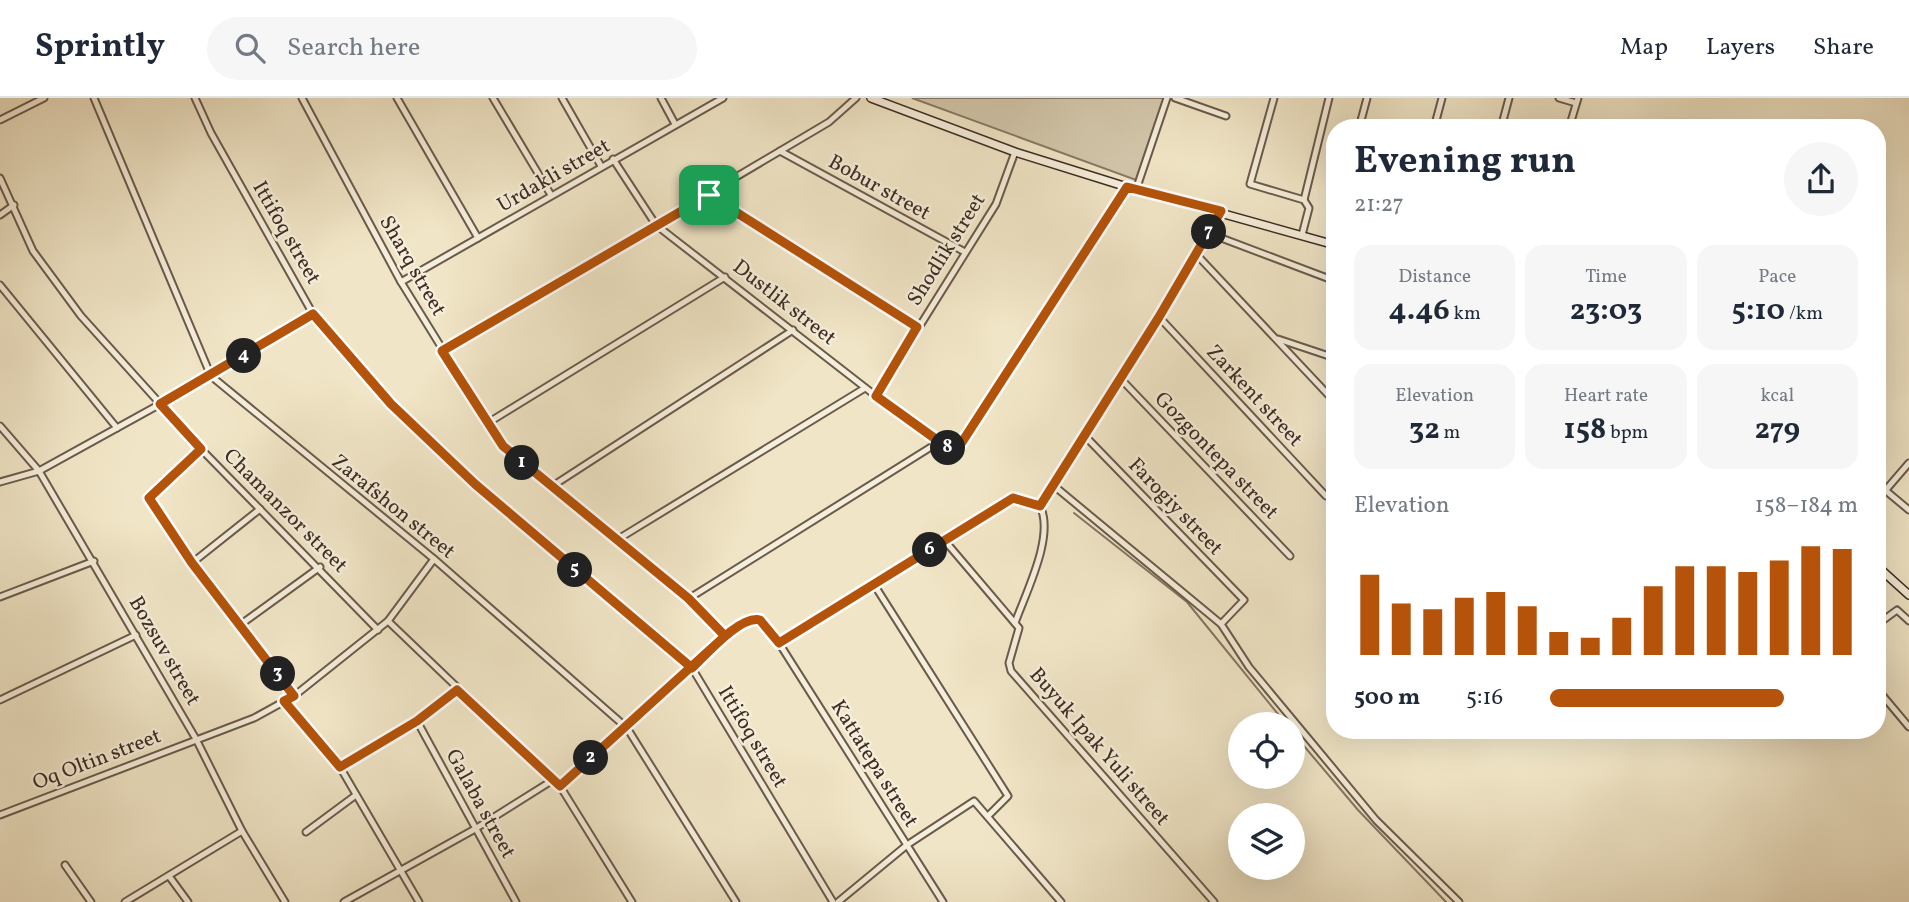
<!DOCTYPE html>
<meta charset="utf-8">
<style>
:root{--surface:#fff;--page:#f6f6f7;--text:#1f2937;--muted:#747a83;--line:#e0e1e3;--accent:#b45309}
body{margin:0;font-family:Vollkorn,serif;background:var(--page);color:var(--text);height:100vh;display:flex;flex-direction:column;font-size:26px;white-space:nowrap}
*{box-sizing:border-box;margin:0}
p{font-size:23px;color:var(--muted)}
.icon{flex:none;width:38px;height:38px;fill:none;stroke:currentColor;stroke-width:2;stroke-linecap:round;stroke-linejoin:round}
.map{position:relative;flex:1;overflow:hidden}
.panel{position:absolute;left:1326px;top:21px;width:560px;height:620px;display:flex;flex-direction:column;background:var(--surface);border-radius:28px;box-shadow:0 7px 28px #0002}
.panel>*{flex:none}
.fabs{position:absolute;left:1228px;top:614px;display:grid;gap:14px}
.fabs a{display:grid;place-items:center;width:77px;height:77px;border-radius:50%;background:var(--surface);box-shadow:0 7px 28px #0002;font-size:35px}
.pin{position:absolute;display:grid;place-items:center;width:60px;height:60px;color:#fff;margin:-30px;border-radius:14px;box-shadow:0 4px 10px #0006}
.km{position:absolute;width:35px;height:35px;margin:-18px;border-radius:50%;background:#222;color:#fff;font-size:19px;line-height:35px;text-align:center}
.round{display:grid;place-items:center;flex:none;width:74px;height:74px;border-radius:37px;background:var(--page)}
.summary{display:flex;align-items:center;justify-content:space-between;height:119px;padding:0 28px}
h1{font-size:38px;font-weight:700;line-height:52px}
.metrics{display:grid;grid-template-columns:repeat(3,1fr);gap:10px;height:119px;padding:7px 28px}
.metrics div{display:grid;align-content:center;border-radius:18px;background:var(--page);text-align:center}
.metrics b{font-size:30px;font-weight:700}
.metrics small{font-size:19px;font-weight:400}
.metrics p{font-size:19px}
.chart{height:196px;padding:14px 28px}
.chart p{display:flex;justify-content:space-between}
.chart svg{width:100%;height:126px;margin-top:7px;stroke:var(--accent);stroke-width:6}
ul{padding:0 28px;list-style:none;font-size:23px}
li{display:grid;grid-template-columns:112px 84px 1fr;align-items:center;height:52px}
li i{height:18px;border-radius:9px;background:var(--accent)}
header{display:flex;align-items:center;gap:42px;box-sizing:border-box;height:98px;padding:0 35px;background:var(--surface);border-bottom:2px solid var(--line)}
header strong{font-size:33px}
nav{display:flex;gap:38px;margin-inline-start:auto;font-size:24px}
.search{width:490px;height:63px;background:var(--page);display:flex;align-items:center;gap:18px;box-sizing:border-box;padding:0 24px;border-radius:38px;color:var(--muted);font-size:26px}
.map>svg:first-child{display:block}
</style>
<header>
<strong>Sprintly</strong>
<div class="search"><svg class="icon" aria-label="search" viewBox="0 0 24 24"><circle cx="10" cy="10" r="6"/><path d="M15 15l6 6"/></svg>Search here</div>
<nav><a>Map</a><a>Layers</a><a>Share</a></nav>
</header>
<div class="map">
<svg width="1909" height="804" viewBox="0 0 1909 804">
<rect width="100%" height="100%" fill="#f0e5c6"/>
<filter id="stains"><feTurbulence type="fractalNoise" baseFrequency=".00286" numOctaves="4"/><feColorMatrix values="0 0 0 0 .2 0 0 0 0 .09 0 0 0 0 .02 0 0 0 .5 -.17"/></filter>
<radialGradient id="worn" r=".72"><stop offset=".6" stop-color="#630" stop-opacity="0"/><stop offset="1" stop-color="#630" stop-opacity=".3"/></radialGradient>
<polygon fill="#d2c6aa" stroke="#887966" stroke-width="2" points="912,0 1164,0 1136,82"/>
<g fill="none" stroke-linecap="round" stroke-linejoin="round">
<g stroke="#847564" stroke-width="2">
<polyline points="1074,415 1187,504 1286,626"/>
<polyline points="1293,635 1358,712 1446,804"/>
</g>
<defs>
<g id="street">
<polyline points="94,0 211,278 434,461 627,630 736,804"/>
<polyline points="195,0 211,35 313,216 391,306 475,386 692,570 833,804"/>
<polyline points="302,0 401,184 503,349 688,501 725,539"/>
<polyline points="397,0 478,140"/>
<polyline points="493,0 551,97"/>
<polyline points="562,0 601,68"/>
<polyline points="661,0 675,26"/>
<polyline points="1175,0 1226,18"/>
<polyline points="1274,0 1250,86 1304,102 1309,110 1302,137"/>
<polyline points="1559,0 1576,5"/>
<polyline points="0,22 44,0"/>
<polyline points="1359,30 1367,0"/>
<polyline points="1434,30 1442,0"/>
<polyline points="1501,30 1509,0"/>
<polyline points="1569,30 1578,0"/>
<polyline points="780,53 963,153"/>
<polyline points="613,61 656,127 876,298 955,356 1127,89"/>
<polyline points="0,80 33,153 81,218 201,351 378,532"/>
<polyline points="1136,92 1167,0"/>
<polyline points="709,97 917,229"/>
<polyline points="1304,102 1329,0"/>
<polyline points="0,117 14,107"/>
<polyline points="1208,135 1335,183"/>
<polyline points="1330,145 1335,124"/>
<polyline points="1196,156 1335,304"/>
<polyline points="401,184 723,0"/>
<polyline points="0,187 117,330"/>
<polyline points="1159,219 1326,398"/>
<polyline points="1278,241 1335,260"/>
<polyline points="442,253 829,24 856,0"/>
<polyline points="1120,280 1290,458"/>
<polyline points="876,298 996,106 1015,54"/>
<polyline points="486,326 725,179"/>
<polyline points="0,328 39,373 196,641 242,733 285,804"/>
<polyline points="201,351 149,400 192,465 294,598"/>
<polyline points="0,384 39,373 211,278 313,216"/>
<polyline points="1053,387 1221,526 1244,502 1084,337"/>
<polyline points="551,389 793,232"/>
<polyline points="1885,392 1909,412"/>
<polyline points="1878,401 1909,365"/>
<polyline points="615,443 865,290"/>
<polyline points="945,443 1019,530 1009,565 1011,573 1214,804"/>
<polyline points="192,465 260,411"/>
<polyline points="875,488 1008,698 988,718"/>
<polyline points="0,499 94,463"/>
<polyline points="688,501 939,344"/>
<polyline points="388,523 560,688 632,804"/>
<path d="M1015,525C1026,494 1055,438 1040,408"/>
<polyline points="1221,526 1249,569 1376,722 1459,804"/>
<polyline points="1878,526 1897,512 1909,523"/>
<polyline points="240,527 320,469"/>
<polyline points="779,545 943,804"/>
<polyline points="1878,592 1909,629"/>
<polyline points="0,602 136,537"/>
<polyline points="284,603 340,669"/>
<polyline points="417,623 516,804"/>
<polyline points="560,688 725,539 750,521 760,521 779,545 1013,400 1040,408 1159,219 1220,115"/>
<polyline points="0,717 254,620 294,598 388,523 434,461"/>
<polyline points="306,734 356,697"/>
<polyline points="65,767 91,804"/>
<polyline points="169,778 188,804"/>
<polyline points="125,804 242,733"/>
<polyline points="344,804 475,731 553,682"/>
<polyline points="419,804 340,669 417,623 457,592"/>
<polyline points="838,804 907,747 974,703 1061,804"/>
</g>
<g id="secondary">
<polyline points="871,0 1015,54 1127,89 1335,147"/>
<polyline points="1878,469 1909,497"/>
</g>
</defs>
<use href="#street" stroke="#6a5a4c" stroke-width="9"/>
<use href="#secondary" stroke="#3e2c23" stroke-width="10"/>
<use href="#street" stroke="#f5eeda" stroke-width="5"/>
<use href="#secondary" stroke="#f5eeda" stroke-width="7"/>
</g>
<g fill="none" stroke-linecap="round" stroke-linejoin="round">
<defs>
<path id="route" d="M709,97L442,253L503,348L688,500L725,538L560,688L457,592L417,623L340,669L284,603L294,598L192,465L149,400L201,351L160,306L313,216L391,306L475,386L692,570C706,557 740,517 760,522L779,545L1013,400L1040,408L1159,219L1221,113L1127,89L955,355L876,298L917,229L709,97"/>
</defs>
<use href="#route" stroke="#fff" stroke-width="14"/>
<use href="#route" stroke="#b45309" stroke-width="9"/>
</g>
<g text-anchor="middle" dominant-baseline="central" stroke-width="5" stroke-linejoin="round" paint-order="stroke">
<g font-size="21" fill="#3e2c23" stroke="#f5eeda">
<text transform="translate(554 78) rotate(-30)">Urdakli street</text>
<text transform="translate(879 90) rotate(29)">Bobur street</text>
<text transform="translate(286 135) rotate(60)">Ittifoq street</text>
<text transform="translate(947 152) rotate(-58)">Shodlik street</text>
<text transform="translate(412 168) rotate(60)">Sharq street</text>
<text transform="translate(784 205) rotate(38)">Dustlik street</text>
<text transform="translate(1254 298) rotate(47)">Zarkent street</text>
<text transform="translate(1216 358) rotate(46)">Gozgontepa street</text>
<text transform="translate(393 409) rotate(39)">Zarafshon street</text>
<text transform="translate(1175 409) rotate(46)">Farogiy street</text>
<text transform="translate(285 413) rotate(45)">Chamanzor street</text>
<text transform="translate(164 553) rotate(60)">Bozsuv street</text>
<text transform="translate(752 639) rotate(59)">Ittifoq street</text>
<text transform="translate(1099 649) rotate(49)">Buyuk Ipak Yuli street</text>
<text transform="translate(97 662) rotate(-21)">Oq Oltin street</text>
<text transform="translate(874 666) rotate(58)">Kattatepa street</text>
<text transform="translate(480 706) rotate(61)">Galaba street</text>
</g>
</g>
<rect width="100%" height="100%" filter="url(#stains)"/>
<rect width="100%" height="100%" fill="url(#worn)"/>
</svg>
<div class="fabs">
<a><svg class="icon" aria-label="locate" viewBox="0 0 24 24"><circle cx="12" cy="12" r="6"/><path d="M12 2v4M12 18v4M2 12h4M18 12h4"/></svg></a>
<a><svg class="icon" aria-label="layers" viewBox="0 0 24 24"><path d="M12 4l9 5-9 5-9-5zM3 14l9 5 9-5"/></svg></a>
</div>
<div class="pin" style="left:709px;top:97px;background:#1e9e55"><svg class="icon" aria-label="arrive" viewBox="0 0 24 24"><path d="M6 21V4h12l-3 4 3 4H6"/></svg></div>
<b class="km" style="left:522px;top:365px">1</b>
<b class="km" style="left:591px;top:660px">2</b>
<b class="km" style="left:278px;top:576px">3</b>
<b class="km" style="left:244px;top:258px">4</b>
<b class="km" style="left:575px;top:472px">5</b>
<b class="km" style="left:930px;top:452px">6</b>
<b class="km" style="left:1209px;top:134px">7</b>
<b class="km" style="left:948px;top:350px">8</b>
<section class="panel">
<div class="summary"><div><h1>Evening run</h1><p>21:27</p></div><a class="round"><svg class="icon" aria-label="share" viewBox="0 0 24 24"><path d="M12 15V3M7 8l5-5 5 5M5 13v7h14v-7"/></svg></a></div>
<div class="metrics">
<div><p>Distance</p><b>4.46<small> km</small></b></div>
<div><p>Time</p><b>23:03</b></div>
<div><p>Pace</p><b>5:10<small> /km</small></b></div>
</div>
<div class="metrics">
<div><p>Elevation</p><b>32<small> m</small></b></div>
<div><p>Heart rate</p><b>158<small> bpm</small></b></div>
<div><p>kcal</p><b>279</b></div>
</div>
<div class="chart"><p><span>Elevation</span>158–184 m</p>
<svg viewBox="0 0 160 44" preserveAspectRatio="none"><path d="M5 44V16M15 44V26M25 44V28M35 44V24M45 44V22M55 44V27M65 44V36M75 44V38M85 44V31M95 44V20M105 44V13M115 44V13M125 44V15M135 44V11M145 44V6M155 44V7"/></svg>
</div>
<ul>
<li><b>500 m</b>5:16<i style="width:76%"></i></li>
</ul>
</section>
</div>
